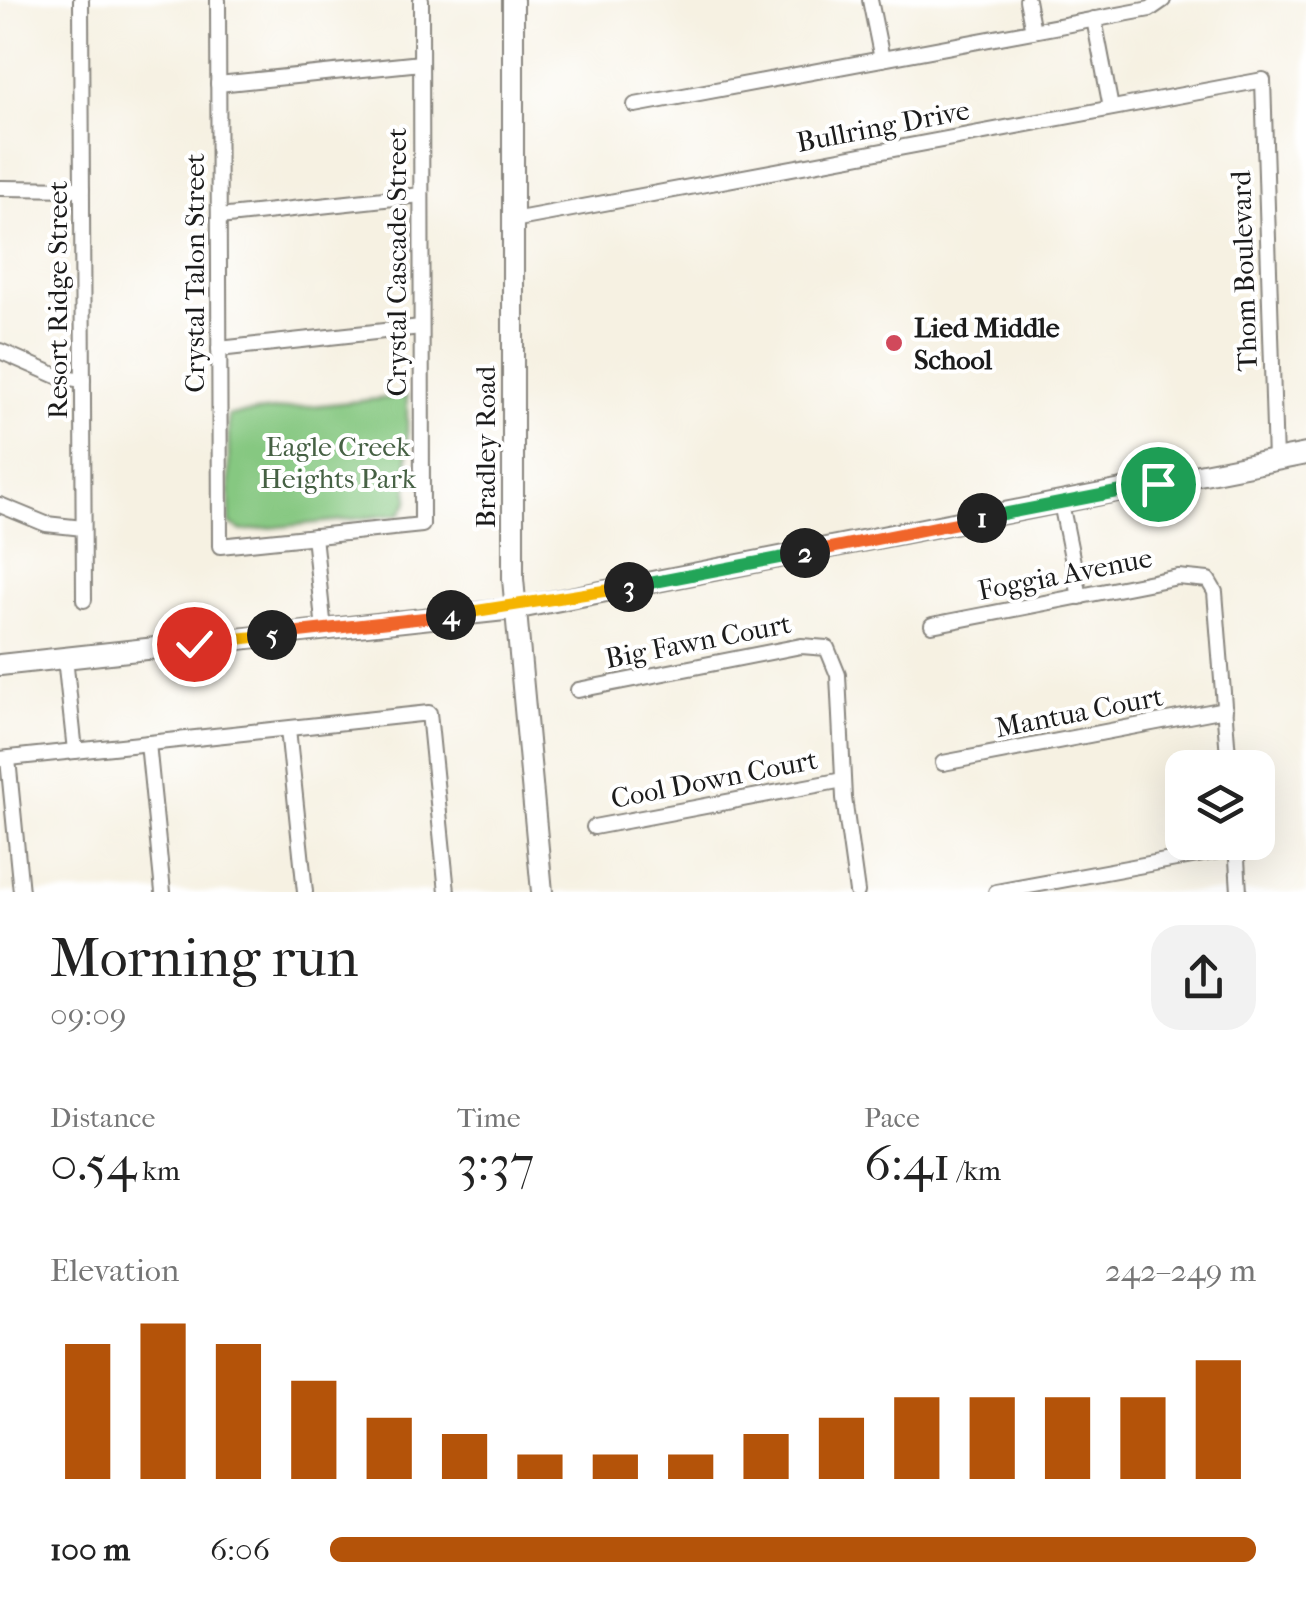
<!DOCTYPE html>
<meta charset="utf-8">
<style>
:root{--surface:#fff;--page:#f2f2f2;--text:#222;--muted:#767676;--accent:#b45309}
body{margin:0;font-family:"IM FELL French Canon",serif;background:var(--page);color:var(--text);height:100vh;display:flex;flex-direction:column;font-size:38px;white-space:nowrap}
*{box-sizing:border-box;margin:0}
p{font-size:32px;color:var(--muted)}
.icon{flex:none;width:55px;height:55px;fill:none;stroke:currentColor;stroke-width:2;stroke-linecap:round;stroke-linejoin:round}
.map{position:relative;height:892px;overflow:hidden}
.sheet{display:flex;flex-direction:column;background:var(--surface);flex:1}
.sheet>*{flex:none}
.controls{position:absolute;left:1165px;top:750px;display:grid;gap:20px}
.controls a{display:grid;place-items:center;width:110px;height:110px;border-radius:20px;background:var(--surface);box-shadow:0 10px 40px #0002;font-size:50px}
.pin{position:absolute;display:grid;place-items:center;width:85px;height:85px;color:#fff;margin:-42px;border:5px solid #fff;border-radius:50%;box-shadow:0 2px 10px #0007}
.km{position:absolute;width:50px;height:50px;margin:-25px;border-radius:50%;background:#222;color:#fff;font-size:28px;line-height:50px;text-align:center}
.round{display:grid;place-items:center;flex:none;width:105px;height:105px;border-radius:30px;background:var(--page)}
.summary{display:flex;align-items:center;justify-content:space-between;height:170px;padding:0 50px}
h1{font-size:55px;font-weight:600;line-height:75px}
.stats{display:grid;grid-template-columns:repeat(3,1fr);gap:15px;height:170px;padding:10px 50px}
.stats div{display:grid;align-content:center}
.stats b{font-size:50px;font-weight:600}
.stats small{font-size:28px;font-weight:400}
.stats p{font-size:28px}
.chart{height:280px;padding:20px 50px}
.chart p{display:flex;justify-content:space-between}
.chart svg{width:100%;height:180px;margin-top:10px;stroke:var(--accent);stroke-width:6}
ul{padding:0 50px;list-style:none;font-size:32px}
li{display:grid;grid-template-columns:160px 120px 1fr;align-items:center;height:75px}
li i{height:25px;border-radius:12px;background:var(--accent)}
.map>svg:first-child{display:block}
</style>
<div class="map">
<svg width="1306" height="892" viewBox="0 0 1306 892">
<rect width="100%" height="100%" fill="#fff"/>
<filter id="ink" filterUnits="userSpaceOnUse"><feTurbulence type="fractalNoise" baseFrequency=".01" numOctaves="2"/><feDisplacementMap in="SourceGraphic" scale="20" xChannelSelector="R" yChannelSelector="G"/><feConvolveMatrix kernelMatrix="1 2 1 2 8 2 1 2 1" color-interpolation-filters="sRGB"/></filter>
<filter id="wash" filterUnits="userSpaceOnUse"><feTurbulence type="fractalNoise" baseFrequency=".0048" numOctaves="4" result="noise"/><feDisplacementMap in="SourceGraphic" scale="40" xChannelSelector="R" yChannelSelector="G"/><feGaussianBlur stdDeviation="2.25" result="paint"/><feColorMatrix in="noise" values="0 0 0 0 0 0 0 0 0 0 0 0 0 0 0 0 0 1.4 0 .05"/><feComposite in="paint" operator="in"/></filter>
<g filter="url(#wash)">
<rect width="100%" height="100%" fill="#f6f1e2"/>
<polygon fill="#86c881" stroke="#51724e" stroke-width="2.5" points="407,396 408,502 400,514 242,531 230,524 228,415"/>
</g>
<g filter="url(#ink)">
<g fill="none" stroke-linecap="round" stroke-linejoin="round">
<defs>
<g id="street">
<polyline points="81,0 84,600"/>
<polyline points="218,0 220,546 422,525 421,0"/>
<polyline points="870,0 882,59"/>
<polyline points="1027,0 1033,31"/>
<polyline points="1094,19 1111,108"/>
<polyline points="218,84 421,63"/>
<polyline points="635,105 1150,9 1163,0"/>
<polyline points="0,188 82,189"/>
<polyline points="219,217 421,195"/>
<polyline points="513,220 1263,80 1275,461"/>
<polyline points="219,349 421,327"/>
<polyline points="0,351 57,376 83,380"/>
<polyline points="1061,503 1080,597"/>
<polyline points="0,505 46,524 83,528"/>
<polyline points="314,536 324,630"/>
<polyline points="932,625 1178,577 1208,580 1215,592 1229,768"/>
<polyline points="65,658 75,751"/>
<polyline points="578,690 801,646 827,648 838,675 844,798 857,892"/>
<polyline points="288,729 305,892"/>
<polyline points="148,743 163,892"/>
<polyline points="0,759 429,713 447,892"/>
<polyline points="8,759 21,892"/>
<polyline points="943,763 1225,709"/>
<polyline points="594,827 843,780"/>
<polyline points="1236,843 1239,892"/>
<polyline points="996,892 1236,848"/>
</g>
<g id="secondary">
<polyline points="513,0 513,579 542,892"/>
<polyline points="0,665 514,609 1306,454"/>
</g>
</defs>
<use href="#street" stroke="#89867f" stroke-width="18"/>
<use href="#secondary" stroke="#89867f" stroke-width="24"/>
<use href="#street" stroke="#fff" stroke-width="14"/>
<use href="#secondary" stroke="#fff" stroke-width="20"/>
</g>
</g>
<g fill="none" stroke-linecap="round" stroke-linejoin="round" filter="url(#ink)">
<defs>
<polyline id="split-1" points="982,518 1158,484"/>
<polyline id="split-2" points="805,553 982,518"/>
<polyline id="split-3" points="629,587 805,553"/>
<polyline id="split-4" points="451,615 629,587"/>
<polyline id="split-5" points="272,635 451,615"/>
<polyline id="split-6" points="194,644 272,635"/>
</defs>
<use href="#split-1" stroke="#fff" stroke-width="20"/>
<use href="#split-2" stroke="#fff" stroke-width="20"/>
<use href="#split-3" stroke="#fff" stroke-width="20"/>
<use href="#split-4" stroke="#fff" stroke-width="20"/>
<use href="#split-5" stroke="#fff" stroke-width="20"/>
<use href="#split-6" stroke="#fff" stroke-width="20"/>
<use href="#split-1" stroke="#22a559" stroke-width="12"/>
<use href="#split-2" stroke="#f0652b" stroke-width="12"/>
<use href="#split-3" stroke="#22a559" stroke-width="12"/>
<use href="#split-4" stroke="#f5b400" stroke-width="12"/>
<use href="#split-5" stroke="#f0652b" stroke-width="12"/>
<use href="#split-6" stroke="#f5b400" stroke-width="12"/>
</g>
<circle fill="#d1495b" stroke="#fff" stroke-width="4" cx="894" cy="343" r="10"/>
<g text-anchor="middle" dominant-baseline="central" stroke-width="8" stroke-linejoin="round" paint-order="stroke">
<g font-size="28" fill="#1c1c1c" stroke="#fff">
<text transform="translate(883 126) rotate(-11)">Bullring Drive</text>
<text transform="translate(396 262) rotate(-90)">Crystal Cascade Street</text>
<text transform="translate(1244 271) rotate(-92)">Thom Boulevard</text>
<text transform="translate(194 273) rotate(-90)">Crystal Talon Street</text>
<text transform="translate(57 300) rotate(-90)">Resort Ridge Street</text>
<text transform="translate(485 447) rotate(-90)">Bradley Road</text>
<text transform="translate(1065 574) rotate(-11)">Foggia Avenue</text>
<text transform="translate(698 641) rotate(-11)">Big Fawn Court</text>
<text transform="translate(1079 712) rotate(-11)">Mantua Court</text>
<text transform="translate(714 779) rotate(-11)">Cool Down Court</text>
</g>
<g font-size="28" font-weight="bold" fill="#1c1c1c" stroke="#fff" text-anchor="start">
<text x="914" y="327">Lied Middle<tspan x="914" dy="32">School</tspan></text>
</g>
<g font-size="28" fill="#466144" stroke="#fff">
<text x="338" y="446">Eagle Creek<tspan x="338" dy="32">Heights Park</tspan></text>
</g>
</g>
</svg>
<div class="controls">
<a><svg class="icon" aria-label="layers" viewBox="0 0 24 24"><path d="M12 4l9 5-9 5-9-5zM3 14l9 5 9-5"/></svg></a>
</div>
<div class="pin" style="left:1158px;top:484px;background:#1e9e55"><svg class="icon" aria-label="arrive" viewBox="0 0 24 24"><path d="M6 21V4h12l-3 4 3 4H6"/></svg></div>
<div class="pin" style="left:194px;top:644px;background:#d93025"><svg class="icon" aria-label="check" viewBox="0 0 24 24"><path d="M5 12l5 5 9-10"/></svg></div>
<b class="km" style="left:982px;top:518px">1</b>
<b class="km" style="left:805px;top:553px">2</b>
<b class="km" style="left:629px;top:587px">3</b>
<b class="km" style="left:451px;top:615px">4</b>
<b class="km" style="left:272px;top:635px">5</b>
</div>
<section class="sheet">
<div class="summary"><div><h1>Morning run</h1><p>09:09</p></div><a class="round"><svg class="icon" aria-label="share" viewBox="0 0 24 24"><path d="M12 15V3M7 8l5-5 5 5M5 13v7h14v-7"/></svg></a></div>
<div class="stats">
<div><p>Distance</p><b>0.54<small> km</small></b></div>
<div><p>Time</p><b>3:37</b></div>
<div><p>Pace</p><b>6:41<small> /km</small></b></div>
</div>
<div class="chart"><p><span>Elevation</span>242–249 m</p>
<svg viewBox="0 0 160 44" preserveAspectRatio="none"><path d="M5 44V11M15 44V6M25 44V11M35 44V20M45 44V29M55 44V33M65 44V38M75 44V38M85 44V38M95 44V33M105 44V29M115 44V24M125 44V24M135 44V24M145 44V24M155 44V15"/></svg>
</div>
<ul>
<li><b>100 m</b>6:06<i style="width:100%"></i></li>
</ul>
</section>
